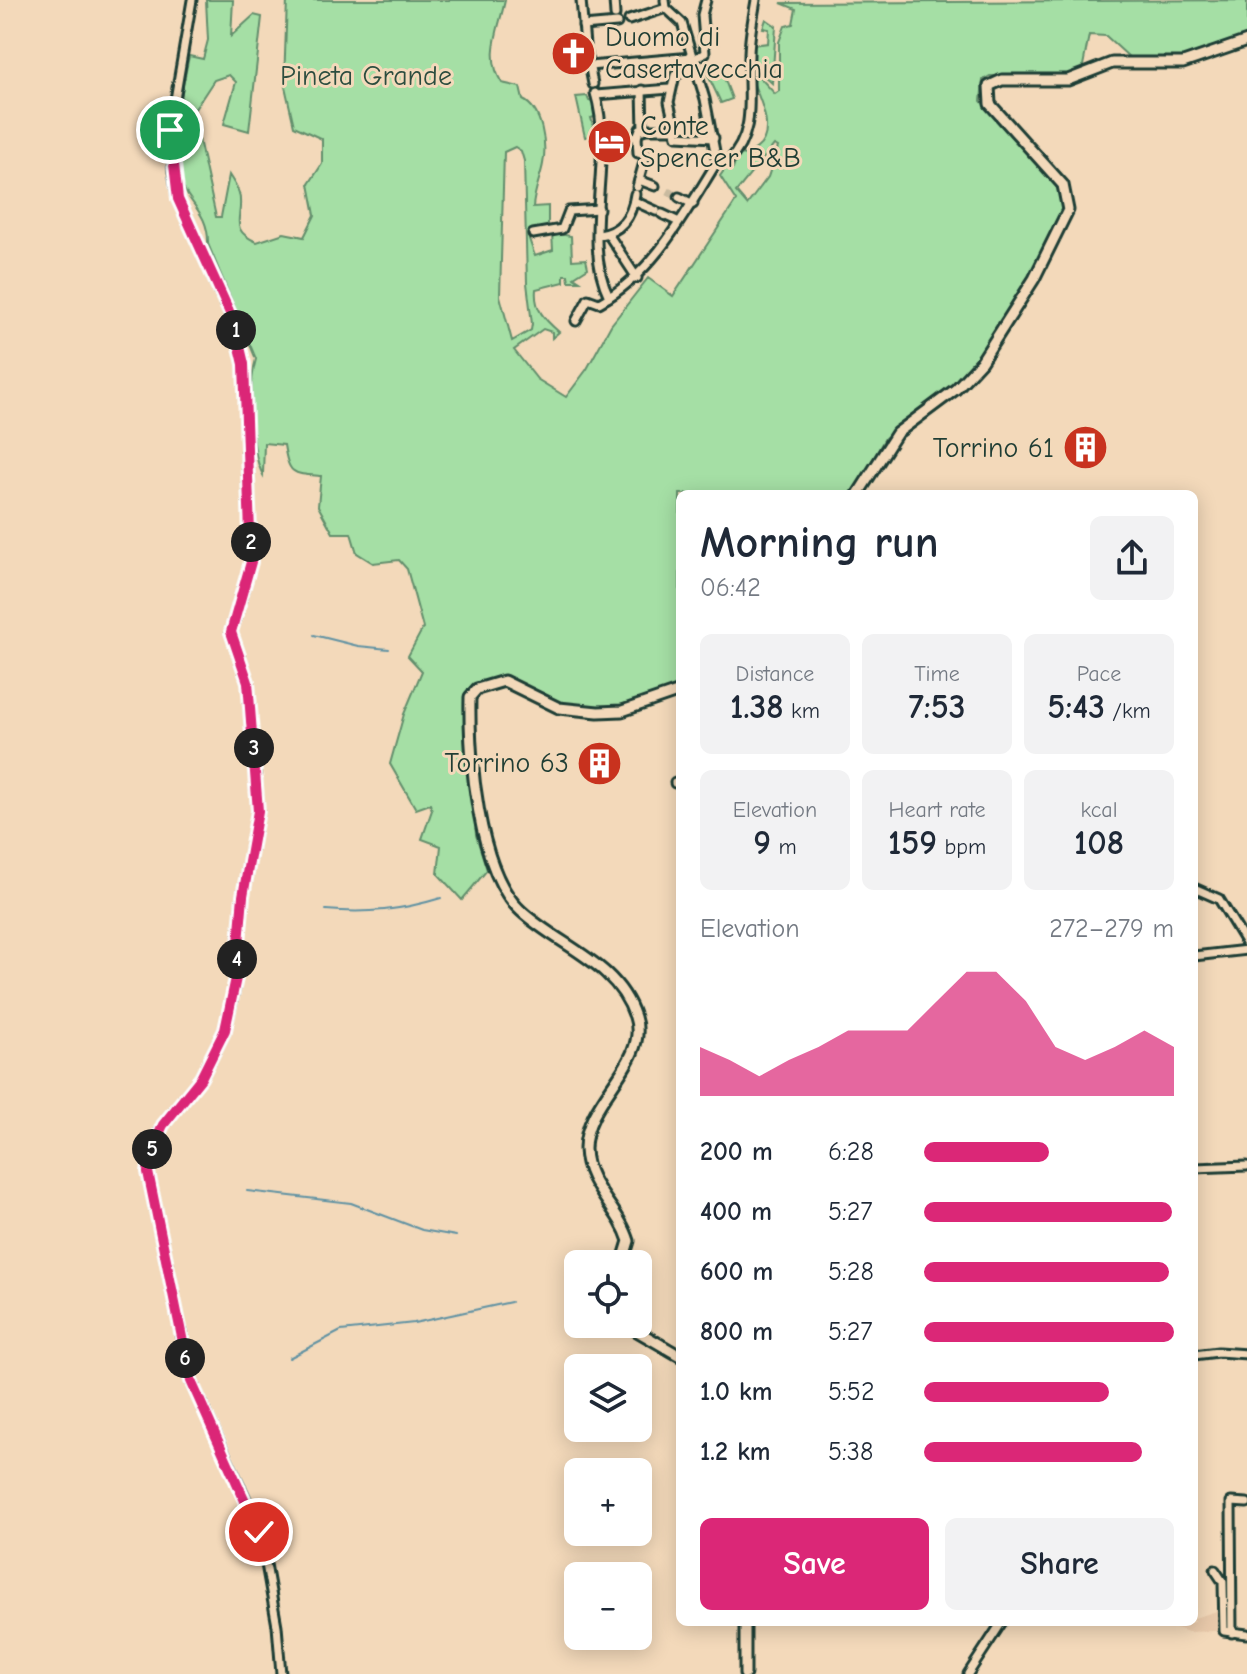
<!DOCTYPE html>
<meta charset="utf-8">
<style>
:root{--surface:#fff;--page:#f2f2f3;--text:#1f2937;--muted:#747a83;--accent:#db2777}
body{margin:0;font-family:"Comic Neue",sans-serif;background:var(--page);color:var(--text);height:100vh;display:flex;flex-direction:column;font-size:30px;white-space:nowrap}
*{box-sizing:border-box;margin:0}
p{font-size:26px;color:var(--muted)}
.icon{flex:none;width:44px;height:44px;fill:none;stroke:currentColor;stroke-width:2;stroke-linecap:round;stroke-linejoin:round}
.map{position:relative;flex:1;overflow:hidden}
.details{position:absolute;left:676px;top:490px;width:522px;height:1136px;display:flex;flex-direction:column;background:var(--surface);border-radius:12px;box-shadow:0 4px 20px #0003}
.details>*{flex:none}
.buttons{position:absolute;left:564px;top:1250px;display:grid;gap:16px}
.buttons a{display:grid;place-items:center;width:88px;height:88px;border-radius:12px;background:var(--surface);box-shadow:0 4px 20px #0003;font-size:40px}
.pin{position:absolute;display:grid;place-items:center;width:68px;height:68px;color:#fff;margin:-34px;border:4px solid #fff;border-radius:50%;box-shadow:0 2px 8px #0007}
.km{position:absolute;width:40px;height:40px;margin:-20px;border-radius:50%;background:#222;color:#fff;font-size:22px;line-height:40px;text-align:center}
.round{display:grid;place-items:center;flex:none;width:84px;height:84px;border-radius:12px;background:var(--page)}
.overview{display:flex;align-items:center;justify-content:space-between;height:136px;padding:0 24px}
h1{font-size:44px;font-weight:600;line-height:60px}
.figures{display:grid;grid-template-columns:repeat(3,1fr);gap:12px;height:136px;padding:8px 24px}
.figures div{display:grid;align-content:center;border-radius:12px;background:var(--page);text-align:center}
.figures b{font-size:34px;font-weight:600}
.figures small{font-size:22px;font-weight:400}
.figures p{font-size:22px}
.chart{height:224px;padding:16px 24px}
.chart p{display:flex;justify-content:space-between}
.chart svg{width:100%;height:144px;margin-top:8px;fill:var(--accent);opacity:.7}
.primary-button{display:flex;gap:16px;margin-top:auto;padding:16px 24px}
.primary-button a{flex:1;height:92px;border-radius:12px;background:var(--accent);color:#fff;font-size:32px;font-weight:600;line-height:92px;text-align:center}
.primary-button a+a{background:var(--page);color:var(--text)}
ul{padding:0 24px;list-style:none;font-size:26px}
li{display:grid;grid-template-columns:128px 96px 1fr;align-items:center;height:60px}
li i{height:20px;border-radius:10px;background:var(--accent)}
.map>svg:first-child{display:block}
</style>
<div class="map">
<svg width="1247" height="1674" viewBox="0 0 1247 1674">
<rect width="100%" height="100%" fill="#f3d9ba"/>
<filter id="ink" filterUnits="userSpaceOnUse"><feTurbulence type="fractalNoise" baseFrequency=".0125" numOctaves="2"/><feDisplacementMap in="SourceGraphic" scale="16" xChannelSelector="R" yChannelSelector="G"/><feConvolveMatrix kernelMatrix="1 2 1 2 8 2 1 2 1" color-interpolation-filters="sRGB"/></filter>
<g filter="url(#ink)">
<polygon fill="#e8c9aa" points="1217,1611 1217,1631 1188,1632 1172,1626 1194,1622 1194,1618"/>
<g fill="#a5dfa5" stroke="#628e6c" stroke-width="2" fill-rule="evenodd">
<path d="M206,0H233L231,36L254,15L262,17L249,131L224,124L236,82L229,75L214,80L193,112L216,217H221L229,175C232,180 237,187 239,193C245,216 226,229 257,242L284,233L304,237L315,215L309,184L322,164V139L294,126L284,82L287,0H505C500,27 484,56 502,83L520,87L523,100C542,109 547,144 543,164C541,176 534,191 533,207L548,206V230H530L529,239L535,256L553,250L552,233L571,236L572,260L586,259L588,268L574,277L580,281H569L568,275H564V282L536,289C534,309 544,319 559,332L552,338V332L543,329L514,350L537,379L566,397L587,369L611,325L648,278L673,296L736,201L720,176L725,169H733L738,154L747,155C750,152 754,151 757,148C778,132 757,93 750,75L752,69L775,94L779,91V42L785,26L793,24L796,9L781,3L1247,0V36L1177,59L1129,57L1106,36L1089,35L1082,71L1063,76H990L983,80L981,101L1056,186L1061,199V211L1054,232L1010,310L984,350L951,388L885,438L853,494H680V687C636,703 592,718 546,699C531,692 518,679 501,676L470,687L466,693L476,835L487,870L462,900L438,874L441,846L422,839L432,810L430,804L416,809L390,764L404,714L422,671L408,656L423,628L407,569L399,560L373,563L357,553L351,533H333L318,506L321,476C292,474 289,475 284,445L264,443L263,475C250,451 248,386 256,359L208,244C209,212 187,203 181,182C170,140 181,96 189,56L203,59L208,40ZM774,145L778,147L768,177L747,205L736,192ZM515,147L521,151L524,161L527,283L532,324L531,330L512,341L500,296L504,152Z"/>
<polygon points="766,19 776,26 772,83 750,63 752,45 768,43 769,29 763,28"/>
<polygon points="719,64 732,99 721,103 705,69"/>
<polygon points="587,96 589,101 596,103 598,116 591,118 596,135 585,137 576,97"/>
</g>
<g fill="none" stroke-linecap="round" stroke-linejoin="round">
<g stroke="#6192a3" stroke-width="2">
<polyline points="314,635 358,646 389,649"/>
<path d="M326,910C367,914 402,910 441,898"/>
<polyline points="247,1191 351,1203 422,1230 456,1236"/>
<polyline points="289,1358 341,1331 414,1323 511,1302"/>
</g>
<polyline stroke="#c9ba9f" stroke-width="7" stroke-dasharray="7 3.5" stroke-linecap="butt" points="668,191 679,197"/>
<defs>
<g id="street">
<polyline points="192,0 171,123 173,171 178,199 234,322 244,364 251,562 231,632 248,682 258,811 243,896 234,991 225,1030 201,1078 163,1125 151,1152 148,1172 191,1381 252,1512 263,1547 277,1626 281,1674"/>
<polyline points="581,0 585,45"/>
<polyline points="614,0 615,15"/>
<polyline points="629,20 666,8"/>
<polyline points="583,26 617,23"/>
<polyline points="587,53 593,84"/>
<polyline points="692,60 705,53 702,15 706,0"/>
<polyline points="589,66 692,57"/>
<polyline points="693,68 675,75 669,102 677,136 714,138"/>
<polyline points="642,90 643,130"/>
<path d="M595,93C615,159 580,238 609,297"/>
<polyline points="596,95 670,89"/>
<polyline points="603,134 637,137 640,129 675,129"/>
<path d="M717,162H728C758,131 747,95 749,56C749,37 753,18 756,0"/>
<polyline points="639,180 655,186"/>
<polyline points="637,187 646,155 638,153 637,137"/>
<polyline points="679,197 693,204"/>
<polyline points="634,201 656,211"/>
<polyline points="662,214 679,222"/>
<polyline points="533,234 562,229 569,211 599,209"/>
<polyline points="608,234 637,278"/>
<path d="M599,235C622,232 632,215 635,194"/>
<path d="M576,321L588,299L599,303C654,273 684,215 717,162L705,99L682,23L666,8L665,0"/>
<polyline points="675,783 680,782"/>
<polyline points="1194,888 1219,899 1247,945"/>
<polyline points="1194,956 1247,950"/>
<polyline points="1194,1168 1247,1166"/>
<polyline points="1194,1355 1218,1352 1247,1354"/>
<polyline points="1215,1570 1223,1582 1224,1631 1247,1634"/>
<polyline points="1232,1633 1231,1502 1247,1503"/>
<polyline points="968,1674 1002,1622"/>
</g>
<g id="secondary">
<polyline points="858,494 897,433 956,389 981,362 1034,279 1068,210 1063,185 990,104 989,86 1002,80 1068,80 1112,63 1183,63 1247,41"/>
<path d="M622,1264L629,1241C619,1208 586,1186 585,1149C585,1099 650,1062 635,1017C617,962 560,947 521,911C477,871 469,755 470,697L477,689L504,681L559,708L598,712L622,711L680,691"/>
<polyline points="625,1324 680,1356"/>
<polyline points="745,1622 745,1674"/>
</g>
</defs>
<use href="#street" stroke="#1f3d34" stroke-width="13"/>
<use href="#secondary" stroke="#1f3d34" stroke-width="15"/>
<use href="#street" stroke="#f3d9ba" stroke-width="7"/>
<use href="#secondary" stroke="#f3d9ba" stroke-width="9"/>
</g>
</g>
<g fill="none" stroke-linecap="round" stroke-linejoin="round" filter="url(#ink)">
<defs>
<polyline id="route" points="170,130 178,199 234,322 244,364 251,562 231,632 248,682 258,811 243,896 236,978 225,1030 201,1078 163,1125 151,1152 148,1172 191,1381 259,1532"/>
</defs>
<use href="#route" stroke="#fff" stroke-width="16"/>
<use href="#route" stroke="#db2777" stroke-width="10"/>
</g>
<defs>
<symbol id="church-disc" viewBox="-11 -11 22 22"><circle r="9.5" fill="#c8321e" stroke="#f3d9ba"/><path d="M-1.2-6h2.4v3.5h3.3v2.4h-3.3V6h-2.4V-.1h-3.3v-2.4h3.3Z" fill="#fff"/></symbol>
<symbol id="hotel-disc" viewBox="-11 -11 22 22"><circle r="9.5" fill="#c8321e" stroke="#f3d9ba"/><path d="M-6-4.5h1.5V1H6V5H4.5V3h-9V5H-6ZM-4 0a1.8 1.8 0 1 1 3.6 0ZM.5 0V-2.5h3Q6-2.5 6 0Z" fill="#fff"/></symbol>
<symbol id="building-disc" viewBox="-11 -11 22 22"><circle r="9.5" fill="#c8321e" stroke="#f3d9ba"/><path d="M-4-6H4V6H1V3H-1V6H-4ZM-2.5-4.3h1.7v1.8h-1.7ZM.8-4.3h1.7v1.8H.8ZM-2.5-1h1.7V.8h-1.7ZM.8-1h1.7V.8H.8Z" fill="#fff"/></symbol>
</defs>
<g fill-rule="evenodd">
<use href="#church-disc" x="548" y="28" width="51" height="51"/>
<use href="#hotel-disc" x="584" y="116" width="51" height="51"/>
<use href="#building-disc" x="1060" y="422" width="51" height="51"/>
<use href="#building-disc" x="574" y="738" width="51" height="51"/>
</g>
<g text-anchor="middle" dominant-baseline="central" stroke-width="6" stroke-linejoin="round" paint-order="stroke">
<g font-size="28" fill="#1f3d34" stroke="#f3d9ba" text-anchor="start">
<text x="605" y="37">Duomo di<tspan x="605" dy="32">Casertavecchia</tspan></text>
<text x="640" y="126">Conte<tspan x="640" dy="32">Spencer B&amp;B</tspan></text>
<text x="1054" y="448" text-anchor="end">Torrino 61</text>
<text x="569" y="763" text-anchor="end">Torrino 63</text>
</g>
<g font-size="28" fill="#2c4d3f" stroke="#f3d9ba">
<text x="366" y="76">Pineta Grande</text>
</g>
</g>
</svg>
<div class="buttons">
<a><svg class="icon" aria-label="locate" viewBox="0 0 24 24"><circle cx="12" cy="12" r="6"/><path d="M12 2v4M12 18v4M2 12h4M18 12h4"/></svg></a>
<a><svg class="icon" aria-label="layers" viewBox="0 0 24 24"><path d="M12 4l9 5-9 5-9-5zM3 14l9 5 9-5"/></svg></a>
<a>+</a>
<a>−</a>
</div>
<div class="pin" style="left:170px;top:130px;background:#1e9e55"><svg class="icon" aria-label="arrive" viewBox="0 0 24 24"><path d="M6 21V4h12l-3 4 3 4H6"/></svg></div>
<div class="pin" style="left:259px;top:1532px;background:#d93025"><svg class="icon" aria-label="check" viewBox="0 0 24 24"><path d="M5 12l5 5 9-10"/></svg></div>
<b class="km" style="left:236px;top:330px">1</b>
<b class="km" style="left:251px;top:542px">2</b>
<b class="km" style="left:254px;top:748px">3</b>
<b class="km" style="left:237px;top:959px">4</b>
<b class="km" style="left:152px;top:1149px">5</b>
<b class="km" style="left:185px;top:1358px">6</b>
<section class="details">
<div class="overview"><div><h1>Morning run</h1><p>06:42</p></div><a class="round"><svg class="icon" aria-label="share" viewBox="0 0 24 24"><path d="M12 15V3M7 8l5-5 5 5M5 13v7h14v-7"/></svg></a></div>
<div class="figures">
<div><p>Distance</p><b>1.38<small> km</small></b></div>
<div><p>Time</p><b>7:53</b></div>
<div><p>Pace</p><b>5:43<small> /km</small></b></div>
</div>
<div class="figures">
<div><p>Elevation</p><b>9<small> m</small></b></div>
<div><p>Heart rate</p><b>159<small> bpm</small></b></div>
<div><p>kcal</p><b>108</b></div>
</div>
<div class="chart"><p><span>Elevation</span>272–279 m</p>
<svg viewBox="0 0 160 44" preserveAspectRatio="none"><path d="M0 44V29L10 33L20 38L30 33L40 29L50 24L60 24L70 24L80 15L90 6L100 6L110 15L120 29L130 33L140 29L150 24L160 29V44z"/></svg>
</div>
<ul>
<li><b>200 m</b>6:28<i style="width:50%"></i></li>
<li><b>400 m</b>5:27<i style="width:99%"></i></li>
<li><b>600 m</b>5:28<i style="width:98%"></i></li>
<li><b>800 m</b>5:27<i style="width:100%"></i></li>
<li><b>1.0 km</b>5:52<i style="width:74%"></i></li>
<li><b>1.2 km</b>5:38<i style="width:87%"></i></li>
</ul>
<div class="primary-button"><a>Save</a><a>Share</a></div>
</section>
</div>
